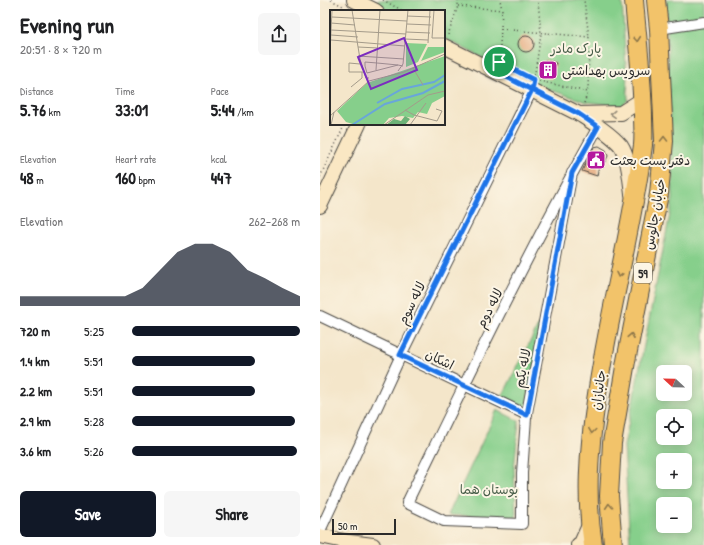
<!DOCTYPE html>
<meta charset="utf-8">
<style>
:root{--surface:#fff;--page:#f6f6f6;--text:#202124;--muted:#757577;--accent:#111827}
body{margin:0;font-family:"Patrick Hand","Playpen Sans Arabic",sans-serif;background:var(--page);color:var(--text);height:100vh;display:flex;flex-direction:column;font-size:15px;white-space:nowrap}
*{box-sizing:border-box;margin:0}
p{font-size:13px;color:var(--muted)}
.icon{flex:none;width:22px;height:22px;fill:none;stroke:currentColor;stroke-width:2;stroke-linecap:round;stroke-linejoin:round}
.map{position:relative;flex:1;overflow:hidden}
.sheet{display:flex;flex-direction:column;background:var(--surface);width:320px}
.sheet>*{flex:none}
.needle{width:26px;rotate:292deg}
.controls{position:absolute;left:336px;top:365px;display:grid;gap:8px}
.controls a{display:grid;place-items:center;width:36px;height:36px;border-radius:6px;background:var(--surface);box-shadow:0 2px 10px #0003;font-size:20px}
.scale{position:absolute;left:12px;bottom:10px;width:64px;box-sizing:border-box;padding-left:4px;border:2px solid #2b2b2b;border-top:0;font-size:11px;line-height:14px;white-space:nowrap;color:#2b2b2b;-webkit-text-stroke:3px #fcf5e5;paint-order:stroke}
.pin{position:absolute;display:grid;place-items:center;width:34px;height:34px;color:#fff;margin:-17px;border:2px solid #fff;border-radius:50%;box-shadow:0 1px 4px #0007}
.round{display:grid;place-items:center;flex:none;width:42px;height:42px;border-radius:6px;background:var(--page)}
.headline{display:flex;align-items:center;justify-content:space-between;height:68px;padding:0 20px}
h1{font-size:22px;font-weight:700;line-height:30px}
.metrics{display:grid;grid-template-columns:repeat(3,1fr);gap:6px;height:68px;padding:4px 20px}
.metrics div{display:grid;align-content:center}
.metrics b{font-size:17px;font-weight:700}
.metrics small{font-size:11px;font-weight:400}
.metrics p{font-size:11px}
.chart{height:112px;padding:8px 20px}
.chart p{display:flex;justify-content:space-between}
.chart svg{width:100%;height:72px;margin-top:4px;fill:var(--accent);opacity:.7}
.cta{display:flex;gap:8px;margin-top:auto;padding:8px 20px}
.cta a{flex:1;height:46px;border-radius:6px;background:var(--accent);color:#fff;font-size:16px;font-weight:700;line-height:46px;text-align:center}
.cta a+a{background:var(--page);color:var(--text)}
ul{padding:0 20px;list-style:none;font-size:13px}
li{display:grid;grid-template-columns:64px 48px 1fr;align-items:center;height:30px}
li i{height:10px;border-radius:5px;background:var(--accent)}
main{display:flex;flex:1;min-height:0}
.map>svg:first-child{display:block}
</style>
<main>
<section class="sheet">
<div class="headline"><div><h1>Evening run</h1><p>20:51 · 8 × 720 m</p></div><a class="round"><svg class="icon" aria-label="share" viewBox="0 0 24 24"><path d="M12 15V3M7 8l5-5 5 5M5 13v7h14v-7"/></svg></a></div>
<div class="metrics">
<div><p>Distance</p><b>5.76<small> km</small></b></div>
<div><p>Time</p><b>33:01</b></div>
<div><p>Pace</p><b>5:44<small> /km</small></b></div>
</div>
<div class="metrics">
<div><p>Elevation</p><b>48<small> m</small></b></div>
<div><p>Heart rate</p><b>160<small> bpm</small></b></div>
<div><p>kcal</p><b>447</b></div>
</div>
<div class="chart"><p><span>Elevation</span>262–268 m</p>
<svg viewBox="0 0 160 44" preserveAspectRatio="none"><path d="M0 44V38L10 38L20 38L30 38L40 38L50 38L60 38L70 33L80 22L90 11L100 6L110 6L120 11L130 22L140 27L150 33L160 38V44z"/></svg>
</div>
<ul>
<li><b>720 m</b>5:25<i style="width:100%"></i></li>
<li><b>1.4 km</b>5:51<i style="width:73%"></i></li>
<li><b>2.2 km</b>5:51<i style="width:73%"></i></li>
<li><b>2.9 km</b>5:28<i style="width:97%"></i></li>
<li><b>3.6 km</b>5:26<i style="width:98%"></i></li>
</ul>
<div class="cta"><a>Save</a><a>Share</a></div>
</section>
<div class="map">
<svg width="384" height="545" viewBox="0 0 384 545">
<rect width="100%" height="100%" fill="#fcf5e5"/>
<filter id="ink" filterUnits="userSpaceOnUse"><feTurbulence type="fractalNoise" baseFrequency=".025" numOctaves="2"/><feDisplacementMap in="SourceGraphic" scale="8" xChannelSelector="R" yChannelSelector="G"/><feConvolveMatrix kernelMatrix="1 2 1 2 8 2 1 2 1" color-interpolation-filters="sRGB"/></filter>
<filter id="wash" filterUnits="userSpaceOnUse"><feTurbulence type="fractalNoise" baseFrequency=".012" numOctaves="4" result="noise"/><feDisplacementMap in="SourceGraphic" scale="16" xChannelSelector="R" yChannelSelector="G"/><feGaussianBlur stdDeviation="0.9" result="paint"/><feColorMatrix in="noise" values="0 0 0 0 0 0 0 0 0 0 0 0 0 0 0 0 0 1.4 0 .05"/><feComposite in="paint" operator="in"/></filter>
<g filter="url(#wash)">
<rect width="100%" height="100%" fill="#f4e6ca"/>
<g fill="#86cf8b" stroke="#587d5b" fill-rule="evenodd">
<polygon points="58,0 302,0 308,100 302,106 267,102 215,85 124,38 124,11 70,11 56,4"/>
<path d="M346,0H384V545H310L304,446L353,199ZM343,372H365V394H343ZM343,416H365V438H343ZM343,460H365V482H343ZM343,504H365V526H343Z"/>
<polygon points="226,310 206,408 182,397"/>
<polygon points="177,410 199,421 194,469 196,518 128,515"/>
</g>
<g id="blocks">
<g fill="#e5aa7f">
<circle cx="206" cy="44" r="8"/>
<polygon points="225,60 236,63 231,79 220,76"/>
<polygon points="279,146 286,150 288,156 285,162 279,164 277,176 262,171 274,147"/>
</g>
</g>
</g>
<g filter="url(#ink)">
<use href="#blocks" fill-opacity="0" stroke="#494743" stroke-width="1"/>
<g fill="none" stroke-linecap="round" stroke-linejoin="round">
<defs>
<g id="street">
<polyline points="339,29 384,22"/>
<path d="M252,173L206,418L202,473V524L124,521L87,503C148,377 209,250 278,127"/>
<polyline points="0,316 207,415"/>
<polyline points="0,531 81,355 212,90"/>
</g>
<g id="secondary">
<polyline points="34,0 56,11"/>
<path d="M124,46L259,114C273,123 290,133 301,146C309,158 310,180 312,194"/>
<polyline points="259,114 301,113 323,99"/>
<polyline points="0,206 39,124"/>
<polyline points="0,536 29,542 53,545"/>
<polyline points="258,545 261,543 270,523"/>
</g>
<g id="highway">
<path d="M273,545C265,497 269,449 276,401C288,315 312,231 323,145C324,135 323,124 323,115C322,76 317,38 314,0"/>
<polyline points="293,545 289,496 292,443 306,361 339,194 344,141 339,29 336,0"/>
</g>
</defs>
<use href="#street" stroke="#494743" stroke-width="12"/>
<use href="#secondary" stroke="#494743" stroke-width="16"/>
<use href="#highway" stroke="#494743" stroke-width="20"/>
<g stroke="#494743" stroke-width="1.5" stroke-dasharray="1 3" stroke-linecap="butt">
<polyline points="11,0 25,7"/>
<polyline points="63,0 83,11"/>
<polyline points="138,6 182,10"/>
<polyline points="181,29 269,37"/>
<polyline points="128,35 138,6 138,0"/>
<polyline points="179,62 182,10 180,0"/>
<polyline points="214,79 221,34 218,0"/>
<polyline points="219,81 268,92 269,37 264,0"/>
<polyline points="264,103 268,92"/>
<polyline points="0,177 25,124"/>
</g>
<use href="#street" stroke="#fff" stroke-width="10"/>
<use href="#secondary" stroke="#fae7c3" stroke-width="14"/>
<use href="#highway" stroke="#f2c36a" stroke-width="18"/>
</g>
<defs><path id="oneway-chevron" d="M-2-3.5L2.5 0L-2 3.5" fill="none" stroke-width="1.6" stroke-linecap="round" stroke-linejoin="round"/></defs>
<g stroke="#8e774a">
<use href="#oneway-chevron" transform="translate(317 39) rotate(85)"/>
<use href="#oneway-chevron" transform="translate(344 139) rotate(-90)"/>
<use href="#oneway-chevron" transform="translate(299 275) rotate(102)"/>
<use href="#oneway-chevron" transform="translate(311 336) rotate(-79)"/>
<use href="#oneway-chevron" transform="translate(272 431) rotate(98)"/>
<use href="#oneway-chevron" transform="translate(289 506) rotate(-94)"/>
</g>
<use stroke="#928977" href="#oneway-chevron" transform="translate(293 114) rotate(177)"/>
</g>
<g fill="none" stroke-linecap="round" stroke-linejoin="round" filter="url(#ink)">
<defs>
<polyline id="route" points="179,62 177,72 212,90 80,355 207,415 252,173 278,127 259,114 212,90 214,80 179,62"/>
</defs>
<use href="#route" stroke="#fff" stroke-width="8"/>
<use href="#route" stroke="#1a73e8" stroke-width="5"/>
</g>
<defs>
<symbol id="building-square" viewBox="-11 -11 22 22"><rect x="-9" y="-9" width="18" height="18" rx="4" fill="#b5179e" stroke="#fcf5e5"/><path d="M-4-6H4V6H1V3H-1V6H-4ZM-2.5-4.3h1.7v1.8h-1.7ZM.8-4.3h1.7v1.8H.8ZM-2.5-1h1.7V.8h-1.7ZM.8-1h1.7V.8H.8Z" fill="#fff"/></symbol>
<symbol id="civic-square" viewBox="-11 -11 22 22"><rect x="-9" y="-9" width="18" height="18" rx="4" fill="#b5179e" stroke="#fcf5e5"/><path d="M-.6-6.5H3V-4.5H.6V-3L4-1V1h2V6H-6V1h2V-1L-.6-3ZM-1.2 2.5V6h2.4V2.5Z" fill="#fff"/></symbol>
</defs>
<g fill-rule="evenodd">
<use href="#building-square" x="217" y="59" width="22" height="22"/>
<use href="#civic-square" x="265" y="149" width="22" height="22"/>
</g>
<g text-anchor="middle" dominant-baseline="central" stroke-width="4" stroke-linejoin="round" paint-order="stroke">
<rect fill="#fcf5e5" stroke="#6a6863" stroke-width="1" x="314" y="263" width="18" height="20" rx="3"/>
<g font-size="12" font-weight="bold" fill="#2b2b2b">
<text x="323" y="273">59</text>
</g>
<g font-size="13" fill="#465c48" stroke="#fcf5e5">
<text x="256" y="48">پارک مادر</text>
<text x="169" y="489">بوستان هما</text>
</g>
<g font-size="13" fill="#2b2b2b" stroke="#fcf5e5" text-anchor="start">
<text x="242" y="70">سرویس بهداشتی</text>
<text x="290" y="160">دفتر پست بعثت</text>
</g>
<g font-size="13" fill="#2b2b2b" stroke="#fcf5e5">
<text transform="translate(334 214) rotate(-80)">خیابان چالوس</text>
<text transform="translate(91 303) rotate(-64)">لاله سوم</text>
<text transform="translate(169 308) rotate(-63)">لاله دوم</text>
<text transform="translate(120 359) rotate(26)">اشکان</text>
<text transform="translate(202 368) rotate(-79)">لاله یکم</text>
<text transform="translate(278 390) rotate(-82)">جانبازان</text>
</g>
</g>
<g transform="translate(10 10)">
<rect width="115" height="115" fill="#f4e6ca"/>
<path d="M76,33L97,34L88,52L76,57ZM98,37H115V42L91,51ZM115,46V86L102,93L97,104L88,102L83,108L72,106L59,108L53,115H26L16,112L7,101L37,73Z" fill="#86cf8b"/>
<path d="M75,106L80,109L75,115H56L64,109L71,111Z" fill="#6cb277"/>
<path fill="none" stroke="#69a6da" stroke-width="2" d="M47,93L72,79L104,72L115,65M22,115L55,94L93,83L115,71"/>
<path fill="none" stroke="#a49b8a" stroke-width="1" d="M22,0L30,49L36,68H39M104,0L102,28H115M77,6L101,7M2,7L77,11M1,13L25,15M77,14L101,15M1,20L76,24M76,22L100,23M1,25L28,27M75,29L98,30M1,30L75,36M98,33L100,0M28,37L48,38M0,43L2,0M0,44V86M28,46L74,49M30,54L19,53V62H34M68,55L37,63L35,56V52L47,53L68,55L73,56M83,58L93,75M46,60L50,0M68,61L73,54L78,0M21,77L32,68V62M106,99L112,101L107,111M75,100L84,105L107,111M0,106L39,71L74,62L115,44M1,115L4,102M54,115L98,85L115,81M80,115L96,93"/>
<path fill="#7b2cbf" fill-opacity="0.15" stroke="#7b2cbf" stroke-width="2" d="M74,28L87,60L41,79L28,47Z"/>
<rect width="115" height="115" fill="none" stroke="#2b2b2b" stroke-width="2"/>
</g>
</svg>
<div class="controls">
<a><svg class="needle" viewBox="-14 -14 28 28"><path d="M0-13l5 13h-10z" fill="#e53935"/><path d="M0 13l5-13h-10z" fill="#757577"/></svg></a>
<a><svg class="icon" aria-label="locate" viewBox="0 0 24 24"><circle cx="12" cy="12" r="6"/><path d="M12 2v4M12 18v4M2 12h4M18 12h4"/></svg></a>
<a>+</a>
<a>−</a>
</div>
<div class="scale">50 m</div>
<div class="pin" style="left:179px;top:62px;background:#1e9e55"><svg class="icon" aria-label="arrive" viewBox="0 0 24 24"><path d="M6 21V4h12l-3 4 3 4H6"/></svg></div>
</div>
</main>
